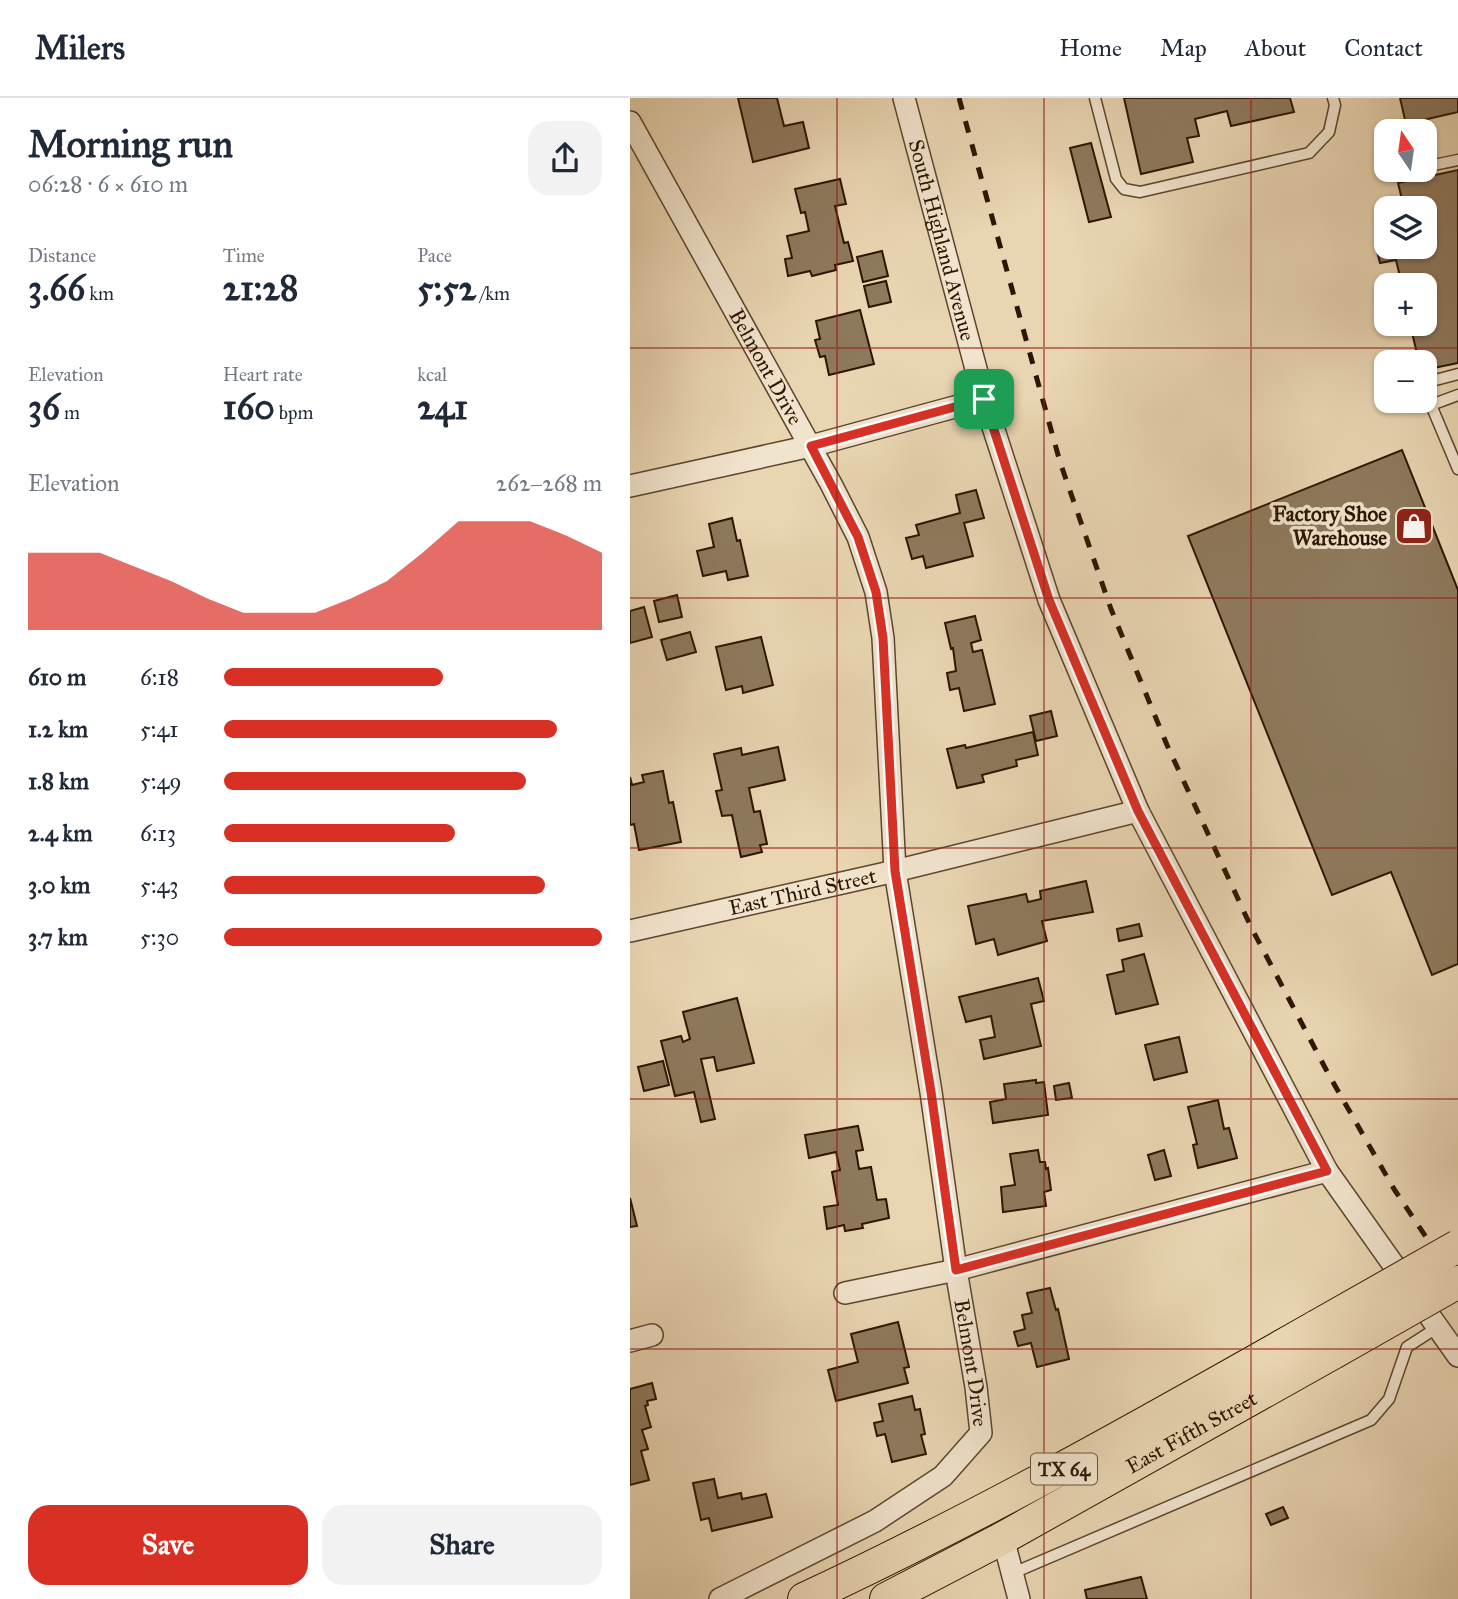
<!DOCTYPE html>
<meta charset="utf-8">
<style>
:root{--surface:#fff;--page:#f2f2f3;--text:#1f2937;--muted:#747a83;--line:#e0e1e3;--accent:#d93025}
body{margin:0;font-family:"IM FELL Great Primer",serif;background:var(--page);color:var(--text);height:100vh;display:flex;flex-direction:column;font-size:26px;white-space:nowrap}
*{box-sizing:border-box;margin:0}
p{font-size:23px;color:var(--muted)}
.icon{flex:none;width:38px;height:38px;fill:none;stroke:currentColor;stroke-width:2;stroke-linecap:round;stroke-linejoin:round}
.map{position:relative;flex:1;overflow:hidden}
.drawer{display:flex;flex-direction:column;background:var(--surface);width:630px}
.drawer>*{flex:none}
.needle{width:46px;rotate:347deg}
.tools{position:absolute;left:744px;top:21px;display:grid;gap:14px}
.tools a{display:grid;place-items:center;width:63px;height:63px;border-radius:14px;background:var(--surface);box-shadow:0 2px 5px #0004;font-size:35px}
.pin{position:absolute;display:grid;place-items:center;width:60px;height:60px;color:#fff;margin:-30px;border-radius:14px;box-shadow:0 4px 10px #0006}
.round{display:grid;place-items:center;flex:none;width:74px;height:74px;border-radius:21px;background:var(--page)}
.headline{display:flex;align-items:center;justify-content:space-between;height:119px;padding:0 28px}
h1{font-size:38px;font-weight:700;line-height:52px}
.stats{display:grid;grid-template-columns:repeat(3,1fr);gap:10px;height:119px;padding:7px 28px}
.stats div{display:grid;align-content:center}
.stats b{font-size:35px;font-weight:700}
.stats small{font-size:19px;font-weight:400}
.stats p{font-size:19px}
.chart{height:196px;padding:14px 28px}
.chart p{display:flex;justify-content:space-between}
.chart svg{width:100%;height:126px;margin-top:7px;fill:var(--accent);opacity:.7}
.cta{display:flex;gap:14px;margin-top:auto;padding:14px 28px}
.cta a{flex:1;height:80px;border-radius:21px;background:var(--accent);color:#fff;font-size:28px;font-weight:700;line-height:80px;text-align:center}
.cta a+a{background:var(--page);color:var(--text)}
ul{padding:0 28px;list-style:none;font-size:23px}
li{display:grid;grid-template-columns:112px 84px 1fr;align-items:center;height:52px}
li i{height:18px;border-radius:9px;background:var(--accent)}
header{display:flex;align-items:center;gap:42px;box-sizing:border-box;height:98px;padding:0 35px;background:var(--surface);border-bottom:2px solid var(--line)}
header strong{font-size:33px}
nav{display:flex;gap:38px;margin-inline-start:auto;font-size:24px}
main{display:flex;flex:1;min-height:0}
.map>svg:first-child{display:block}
</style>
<header>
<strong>Milers</strong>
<nav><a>Home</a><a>Map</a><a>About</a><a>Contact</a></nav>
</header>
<main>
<section class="drawer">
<div class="headline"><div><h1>Morning run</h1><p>06:28 · 6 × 610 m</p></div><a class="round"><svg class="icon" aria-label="share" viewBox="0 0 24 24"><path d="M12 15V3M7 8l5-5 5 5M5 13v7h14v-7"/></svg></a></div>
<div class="stats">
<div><p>Distance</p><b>3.66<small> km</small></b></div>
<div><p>Time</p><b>21:28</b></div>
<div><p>Pace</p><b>5:52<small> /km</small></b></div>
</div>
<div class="stats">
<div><p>Elevation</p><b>36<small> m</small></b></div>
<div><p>Heart rate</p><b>160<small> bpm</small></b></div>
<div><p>kcal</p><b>241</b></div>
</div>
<div class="chart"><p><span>Elevation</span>262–268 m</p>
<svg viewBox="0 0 160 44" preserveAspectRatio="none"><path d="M0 44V17L10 17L20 17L30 22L40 27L50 33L60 38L70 38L80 38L90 33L100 27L110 17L120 6L130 6L140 6L150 11L160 17V44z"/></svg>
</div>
<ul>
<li><b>610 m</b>6:18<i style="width:58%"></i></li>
<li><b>1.2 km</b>5:41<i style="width:88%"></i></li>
<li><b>1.8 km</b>5:49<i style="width:80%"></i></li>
<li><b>2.4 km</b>6:13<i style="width:61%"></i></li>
<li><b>3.0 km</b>5:43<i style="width:85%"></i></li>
<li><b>3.7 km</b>5:30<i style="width:100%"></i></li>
</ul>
<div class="cta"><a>Save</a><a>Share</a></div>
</section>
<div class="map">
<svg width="828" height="1501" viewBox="0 0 828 1501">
<rect width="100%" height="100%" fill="#e9d5b2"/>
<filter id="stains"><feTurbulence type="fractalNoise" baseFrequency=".00286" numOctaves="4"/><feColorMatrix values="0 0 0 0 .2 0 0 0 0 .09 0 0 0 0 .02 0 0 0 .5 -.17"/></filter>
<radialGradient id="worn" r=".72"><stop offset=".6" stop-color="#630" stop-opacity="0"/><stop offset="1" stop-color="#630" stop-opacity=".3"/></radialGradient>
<g fill="#8e795d" stroke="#2c1500" stroke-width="2">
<polygon points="108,0 147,0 154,28 173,24 179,50 123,64"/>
<polygon points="494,0 660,0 664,14 601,28 597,13 565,21 569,38 557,40 563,64 511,76"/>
<polygon points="770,0 828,0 828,14 776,26"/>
<polygon points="461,45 481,119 459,124 440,50"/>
<polygon points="828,72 828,265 794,272 794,264 789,264 780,226 794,226 794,187 772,187 766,162 750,165 745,145 756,143 756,149 794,149 794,110 774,110 768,85"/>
<polygon points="210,81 216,106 205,108 214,145 218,144 223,163 205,167 206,172 182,178 180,173 158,178 155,161 162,160 157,138 179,133 175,114 171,115 165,91"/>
<polygon points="252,153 258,178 233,184 227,159"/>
<polygon points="256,183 261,204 239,209 234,188"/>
<polygon points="230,212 244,266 199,277 195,258 190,259 185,242 190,241 186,223"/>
<polygon points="772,352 828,492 828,866 802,877 761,774 702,797 558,438"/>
<polygon points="346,392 354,420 334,425 343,458 296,470 293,458 282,461 276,440 289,437 286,427 330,415 326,397"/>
<polygon points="102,420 107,443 110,442 118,478 98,482 96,473 73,478 67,453 84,449 79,426"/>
<polygon points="47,497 52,519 29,524 24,503"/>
<polygon points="14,509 22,539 0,545 0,513"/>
<polygon points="345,518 351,542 341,545 343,554 352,552 365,606 334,613 329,590 320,592 317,575 326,573 323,550 321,551 315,525"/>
<polygon points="60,534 66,554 37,562 31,542"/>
<polygon points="131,539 143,587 113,595 112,588 96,592 86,549"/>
<polygon points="421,613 427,638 406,643 400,618"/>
<polygon points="403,634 408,657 386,662 387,668 352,677 354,684 327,690 317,651 335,647 336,650"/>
<polygon points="148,649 155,682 119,690 124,714 130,713 137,746 130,747 132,754 111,759 102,717 92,718 86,693 92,692 84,656 111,650 112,657"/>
<polygon points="33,673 39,705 43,704 51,744 9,752 4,726 0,727 0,679 2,687 14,684 12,677"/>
<polygon points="456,783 463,814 412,823 417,843 368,857 364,841 346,846 338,808 396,796 398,804 411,801 410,793"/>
<polygon points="509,826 512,838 489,843 487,831"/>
<polygon points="514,856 528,906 486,916 477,877 494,873 492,862"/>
<polygon points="408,880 414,903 401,906 411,948 354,961 350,942 365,939 361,918 336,924 329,899"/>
<polygon points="107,900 124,965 87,973 84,959 71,961 85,1021 71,1024 64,994 45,998 31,943 51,938 53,944 60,941 53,914"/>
<polygon points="549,939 557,974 524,982 515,947"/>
<polygon points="33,963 39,987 14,993 8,969"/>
<polygon points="406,982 406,985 414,984 418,1017 363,1025 360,1004 376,1001 374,986"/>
<polygon points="439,985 442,1000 426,1002 424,988"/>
<polygon points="588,1002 594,1031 599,1030 607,1060 568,1070 563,1047 567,1046 558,1009"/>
<polygon points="228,1028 233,1052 226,1053 229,1071 241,1069 247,1102 256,1101 259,1120 232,1126 233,1130 215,1133 214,1127 197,1131 194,1109 208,1107 202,1074 210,1072 206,1054 179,1060 175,1037"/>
<polygon points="408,1052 410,1064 415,1064 416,1071 418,1070 421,1092 414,1094 416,1108 373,1114 371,1089 385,1087 380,1056"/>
<polygon points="534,1052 541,1078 525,1082 518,1057"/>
<polygon points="0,1100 7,1128 0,1129"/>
<polygon points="420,1190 426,1212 428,1211 439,1261 407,1269 401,1245 388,1248 384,1234 395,1231 392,1217 402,1215 397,1195"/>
<polygon points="268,1224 279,1269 274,1270 278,1285 206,1303 198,1272 228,1264 221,1236"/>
<polygon points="22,1285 26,1301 17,1303 18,1307 15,1308 21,1329 12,1332 18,1351 11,1353 19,1382 0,1387 0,1291"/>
<polygon points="282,1298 285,1312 290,1311 295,1336 291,1337 296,1356 262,1364 255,1336 247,1338 244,1325 253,1323 249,1306"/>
<polygon points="84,1381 88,1400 111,1395 112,1401 136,1396 142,1419 82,1433 79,1420 71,1422 63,1385"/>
<polygon points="653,1409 658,1420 641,1427 636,1416"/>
<polygon points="511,1479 517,1501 457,1501 455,1492"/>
</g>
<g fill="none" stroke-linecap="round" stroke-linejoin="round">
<defs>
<g id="service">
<polyline points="465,0 486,81 494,91 510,94 679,55 699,34 705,7 703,0"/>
<polyline points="794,69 828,62"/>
<polyline points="794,285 828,276"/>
<polyline points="828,297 801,307 828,371"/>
<polyline points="383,1475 741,1322 759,1301 777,1249 808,1229"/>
</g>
<g id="minor">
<path id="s1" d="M274,0L354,301L419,502L508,713L697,1073L828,1258"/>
<path id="s2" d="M0,24L201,386L228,439L246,494L253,540L265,773L301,994L326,1172L346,1289L351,1335L313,1378L245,1423L90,1501"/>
<polyline points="0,388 181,348 354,301"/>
<path id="s3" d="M0,833L265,773L508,713"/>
<polyline points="215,1195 326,1172 697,1073"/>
<polyline points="0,1243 22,1237"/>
<polyline points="373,1440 389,1501"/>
</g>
<g id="primary">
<path d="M174,1501C350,1419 518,1324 687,1228"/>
<path id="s4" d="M256,1501L373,1440L703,1255"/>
</g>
</defs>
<use href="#service" stroke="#5b452c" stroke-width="13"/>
<use href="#minor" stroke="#5b452c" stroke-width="24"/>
<use href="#primary" stroke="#2c1500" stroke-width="34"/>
<use href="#service" stroke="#f1e4cd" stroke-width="10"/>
<use href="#minor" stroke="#f1e4cd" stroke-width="21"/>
<use href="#primary" stroke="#e9d5b2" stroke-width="32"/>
<polyline stroke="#2c1500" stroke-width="5" stroke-dasharray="12 12" stroke-linecap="butt" points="329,0 430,364 481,511 537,647 621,829 700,979 764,1091 828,1187"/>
<defs>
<g id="primary-bridge">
<polyline points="687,1228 828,1148"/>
<polyline points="703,1255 828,1184"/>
</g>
</defs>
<use href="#primary-bridge" stroke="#2c1500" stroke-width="34" stroke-linecap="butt"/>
<use href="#primary-bridge" stroke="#e9d5b2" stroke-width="32"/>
</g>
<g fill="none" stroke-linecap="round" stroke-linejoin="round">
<defs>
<polygon id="route" points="354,301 419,502 508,713 697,1073 326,1172 301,994 265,773 253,540 246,494 228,439 181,348"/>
</defs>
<use href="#route" stroke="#fff" stroke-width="14"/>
<use href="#route" stroke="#d93025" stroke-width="9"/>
</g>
<path fill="none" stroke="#8f2418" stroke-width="2" stroke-opacity="0.55" d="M207,0V1501M414,0V1501M621,0V1501M0,250H828M0,500H828M0,750H828M0,1001H828M0,1251H828"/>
<defs>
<symbol id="shop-square" viewBox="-11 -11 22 22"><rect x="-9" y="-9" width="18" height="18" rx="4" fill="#8f2418" stroke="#f1e4cd"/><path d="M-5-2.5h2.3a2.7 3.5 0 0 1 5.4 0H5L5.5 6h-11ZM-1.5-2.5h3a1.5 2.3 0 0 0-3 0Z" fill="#fff"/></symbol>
</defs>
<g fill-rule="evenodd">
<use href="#shop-square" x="762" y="406" width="44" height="44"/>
</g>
<g text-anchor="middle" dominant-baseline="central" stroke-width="7" stroke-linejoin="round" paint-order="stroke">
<rect fill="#f1e4cd" stroke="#67533e" stroke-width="2" x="401" y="1355.5" width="66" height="31" rx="5"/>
<g font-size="19" font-weight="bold" fill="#2c1500">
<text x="434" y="1371">TX 64</text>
</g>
<g font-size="21" fill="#2c1500" stroke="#f1e4cd">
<text stroke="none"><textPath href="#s1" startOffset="147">South Highland Avenue</textPath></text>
<text stroke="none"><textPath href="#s2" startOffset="280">Belmont Drive</textPath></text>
<text stroke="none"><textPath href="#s3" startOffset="177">East Third Street</textPath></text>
<text stroke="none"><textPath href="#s2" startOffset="1309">Belmont Drive</textPath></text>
<text stroke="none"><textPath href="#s4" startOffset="348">East Fifth Street</textPath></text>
</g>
<g font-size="21" font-weight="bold" fill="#2c1500" stroke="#f1e4cd" text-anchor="end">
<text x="757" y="416">Factory Shoe<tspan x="757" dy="24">Warehouse</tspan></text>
</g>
</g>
<rect width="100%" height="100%" filter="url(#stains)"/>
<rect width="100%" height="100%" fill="url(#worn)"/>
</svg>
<div class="tools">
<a><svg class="needle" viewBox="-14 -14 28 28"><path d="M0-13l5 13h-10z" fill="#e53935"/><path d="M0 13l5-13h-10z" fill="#747a83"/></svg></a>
<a><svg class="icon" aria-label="layers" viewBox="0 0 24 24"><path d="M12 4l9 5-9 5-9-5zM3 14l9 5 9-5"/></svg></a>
<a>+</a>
<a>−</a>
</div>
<div class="pin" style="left:354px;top:301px;background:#1e9e55"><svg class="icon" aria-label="arrive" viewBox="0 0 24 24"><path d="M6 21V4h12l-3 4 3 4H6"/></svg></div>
</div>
</main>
